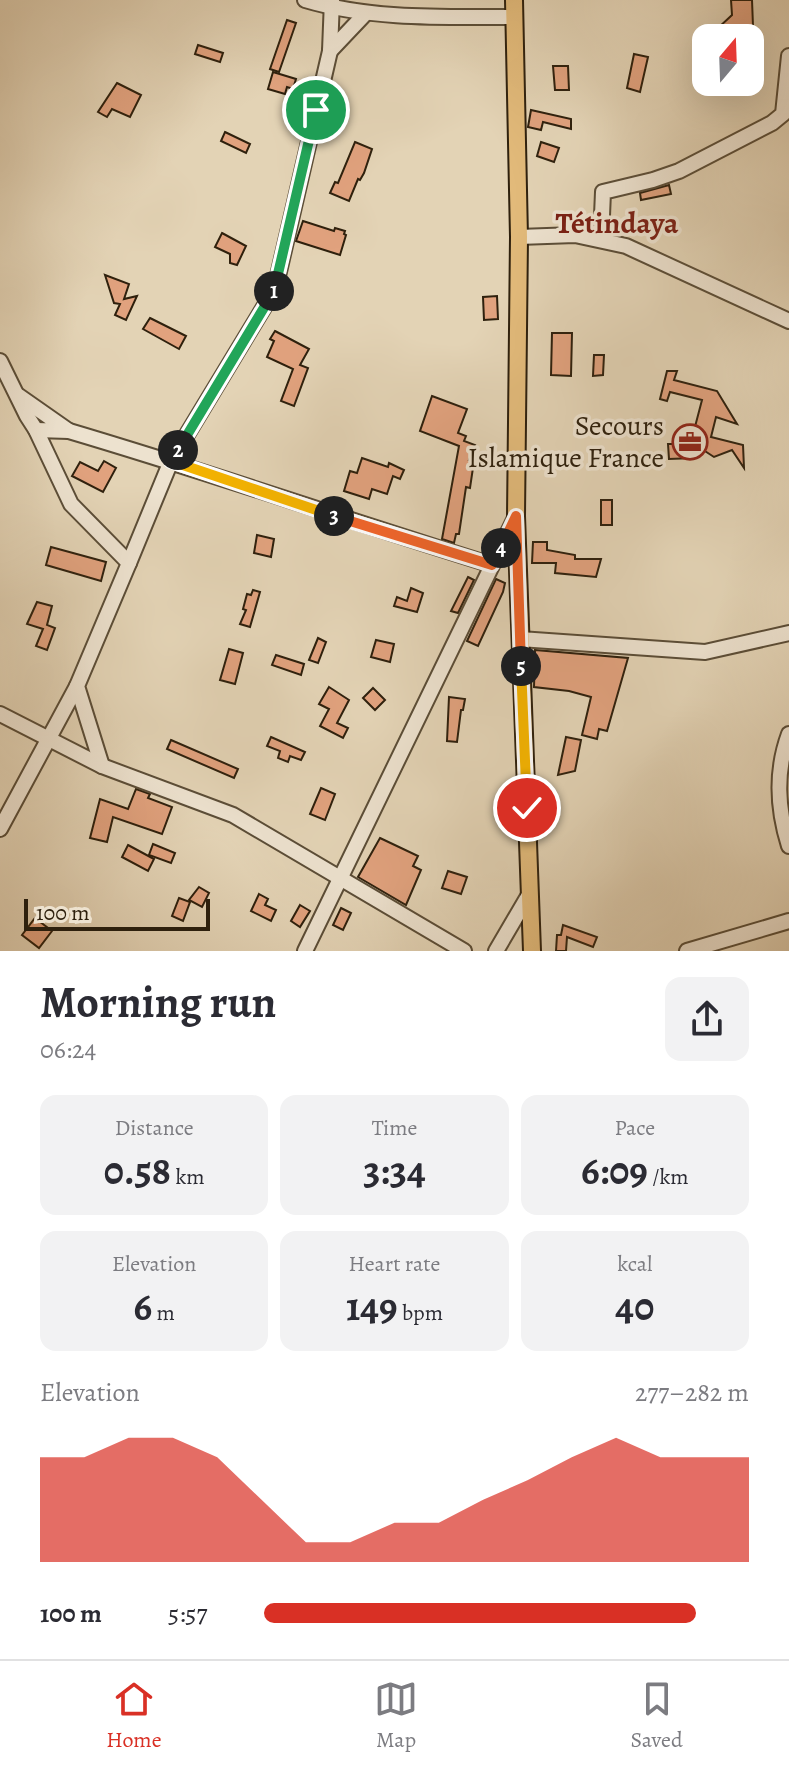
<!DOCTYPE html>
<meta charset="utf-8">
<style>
:root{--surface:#fff;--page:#f2f2f3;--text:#2b2b33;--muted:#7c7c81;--line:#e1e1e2;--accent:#d93025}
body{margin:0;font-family:Alegreya,serif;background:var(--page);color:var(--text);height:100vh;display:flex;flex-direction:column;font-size:30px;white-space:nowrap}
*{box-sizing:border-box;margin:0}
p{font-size:26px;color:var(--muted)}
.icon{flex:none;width:44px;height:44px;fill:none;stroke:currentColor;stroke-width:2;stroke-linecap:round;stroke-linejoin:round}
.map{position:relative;height:951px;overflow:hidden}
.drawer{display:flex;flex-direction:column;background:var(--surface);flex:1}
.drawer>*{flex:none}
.needle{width:52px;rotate:19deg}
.fabs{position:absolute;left:692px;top:24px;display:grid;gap:16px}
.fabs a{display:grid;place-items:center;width:72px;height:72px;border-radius:16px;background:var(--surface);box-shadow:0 8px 32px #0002;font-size:40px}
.scale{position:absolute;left:24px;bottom:20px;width:186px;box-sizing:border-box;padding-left:8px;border:4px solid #2e200d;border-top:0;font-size:22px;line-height:28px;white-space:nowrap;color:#2e200d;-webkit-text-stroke:6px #ede2cf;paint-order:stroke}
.pin{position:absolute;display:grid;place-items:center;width:68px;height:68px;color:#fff;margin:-34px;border:4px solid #fff;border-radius:50%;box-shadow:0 2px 8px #0007}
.km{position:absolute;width:40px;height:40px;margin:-20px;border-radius:50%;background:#222;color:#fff;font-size:22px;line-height:40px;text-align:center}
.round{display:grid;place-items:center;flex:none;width:84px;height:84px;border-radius:16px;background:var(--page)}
.summary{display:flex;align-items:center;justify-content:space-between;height:136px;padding:0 40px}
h1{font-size:44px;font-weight:700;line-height:60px}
.metrics{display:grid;grid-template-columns:repeat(3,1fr);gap:12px;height:136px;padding:8px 40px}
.metrics div{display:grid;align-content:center;border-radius:16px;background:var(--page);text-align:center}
.metrics b{font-size:40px;font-weight:700}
.metrics small{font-size:22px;font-weight:400}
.metrics p{font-size:22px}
.chart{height:224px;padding:16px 40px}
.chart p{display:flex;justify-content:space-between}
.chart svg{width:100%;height:144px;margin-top:8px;fill:var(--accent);opacity:.7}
ul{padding:0 40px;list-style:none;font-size:26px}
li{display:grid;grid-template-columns:128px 96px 1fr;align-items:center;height:60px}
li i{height:20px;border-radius:10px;background:var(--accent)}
.tab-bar{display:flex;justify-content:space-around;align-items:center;height:112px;border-top:2px solid var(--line);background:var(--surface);font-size:22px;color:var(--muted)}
.tab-bar a{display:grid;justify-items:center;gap:4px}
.tab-bar .selected{color:var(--accent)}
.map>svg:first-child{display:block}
</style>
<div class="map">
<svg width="789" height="951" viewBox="0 0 789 951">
<rect width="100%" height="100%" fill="#e3d3b5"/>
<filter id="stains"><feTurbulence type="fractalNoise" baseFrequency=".0025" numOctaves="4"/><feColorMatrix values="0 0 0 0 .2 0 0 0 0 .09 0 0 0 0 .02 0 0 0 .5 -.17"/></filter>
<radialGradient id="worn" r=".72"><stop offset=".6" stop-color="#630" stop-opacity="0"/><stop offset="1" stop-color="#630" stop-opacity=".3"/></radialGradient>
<g fill="#e1a27e" stroke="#2e200d" stroke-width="2">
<polygon points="731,0 752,0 753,26 718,28 732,15"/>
<polygon points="287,20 296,23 279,72 270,69"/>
<polygon points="198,45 223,53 220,62 195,54"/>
<polygon points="634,54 648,57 640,92 627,88"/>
<polygon points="553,66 568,66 569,90 555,90"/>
<polygon points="273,72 296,79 293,89 287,87 285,94 268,89"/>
<polygon points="117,83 141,95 130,117 112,109 107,117 98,112"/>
<polygon points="531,110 571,119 571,129 543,122 541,130 528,127"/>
<polygon points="225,132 250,144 246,153 221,141"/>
<polygon points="355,142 372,149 364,173 360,180 358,179 349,201 330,193 335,182 338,183"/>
<polygon points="541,142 559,148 554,162 537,156"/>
<polygon points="669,185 671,194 641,200 640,193"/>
<polygon points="303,221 334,231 335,228 345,231 344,234 346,235 340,255 296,241"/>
<polygon points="222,233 246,246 237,265 230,263 230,254 215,247"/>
<polygon points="105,275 129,284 124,299 137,296 126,320 115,315 120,304 114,303"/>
<polygon points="497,296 498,319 484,320 483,297"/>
<polygon points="150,318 186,336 179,349 143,329"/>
<polygon points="275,331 309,349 300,365 308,368 294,406 281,401 293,369 267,357 274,341 270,339"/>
<polygon points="552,333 572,333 571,376 551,375"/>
<polygon points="594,355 604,355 603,375 593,376"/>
<polygon points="667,371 677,371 674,380 717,391 737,424 716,417 711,437 743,445 744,468 732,450 714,457 694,444 695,458 669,459 668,444 694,444 691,442 702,400 670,392 667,401 660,399"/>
<polygon points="432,396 467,409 458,433 466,436 464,441 475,445 469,460 474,461 470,488 466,487 459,534 456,534 454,543 442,539 459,446 420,431"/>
<polygon points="362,458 388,467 389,463 404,470 400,479 393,476 387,494 372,489 369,499 344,491 350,471 357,473"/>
<polygon points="104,461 116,468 103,492 72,476 80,462 98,471"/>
<rect x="601" y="500" width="11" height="25"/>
<polygon points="257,535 274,539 271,557 254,553"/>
<polygon points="533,542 547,542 547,550 575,555 575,559 601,559 596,577 555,573 556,563 532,563"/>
<polygon points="51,547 106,562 101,581 46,565"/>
<polygon points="468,577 474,580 458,613 451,611"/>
<polygon points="496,579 505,583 503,592 478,646 467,641"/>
<polygon points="411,588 423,593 417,612 394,606 397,597 407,601"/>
<polygon points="253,590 260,592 250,627 240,624 246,610 243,609 247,594 251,595"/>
<polygon points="37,602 52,606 47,625 55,628 47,650 36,646 43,629 27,624"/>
<polygon points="318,638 326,642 318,663 309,660"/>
<polygon points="376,640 394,644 390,662 371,657"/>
<polygon points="229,649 243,653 235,684 220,680"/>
<polygon points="535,650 628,658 607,731 599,729 597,739 582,735 591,697 569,691 534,687"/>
<polygon points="276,655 304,664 301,675 272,665"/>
<polygon points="329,687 349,700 337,723 348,728 343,738 320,726 329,709 319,704"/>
<polygon points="373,688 385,700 375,710 363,698"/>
<polygon points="449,697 465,699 463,710 461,710 457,742 447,741"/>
<polygon points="271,737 305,752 301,760 290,756 288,762 278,758 280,751 267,746"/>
<polygon points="566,737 581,740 575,771 558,775"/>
<polygon points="171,740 238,769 234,778 167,749"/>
<polygon points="321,788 335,794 325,820 310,814"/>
<polygon points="136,789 150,794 148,798 172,807 162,834 113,817 107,842 90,838 100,799 128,809"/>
<polygon points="542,801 559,803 559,816 541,816"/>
<polygon points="380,838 418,856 413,866 421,870 406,905 358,877"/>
<polygon points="153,844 175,853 171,863 149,855"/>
<polygon points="128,845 154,859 148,871 122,857"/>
<polygon points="448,871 467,877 461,894 442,888"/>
<polygon points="199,887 209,893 202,907 189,900"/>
<polygon points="259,894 268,899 265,905 276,910 271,921 251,911"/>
<polygon points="179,898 190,902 183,921 172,916"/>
<polygon points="300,905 310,911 300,927 291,921"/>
<polygon points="341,908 351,913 343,930 333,925"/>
<polygon points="35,918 52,931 39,948 22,935"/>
<polygon points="563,925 597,937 593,947 567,937 566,951 556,951 557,935 561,935"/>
</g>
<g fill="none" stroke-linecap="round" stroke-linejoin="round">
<defs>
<g id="minor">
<path d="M305,0C372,20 445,17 514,17"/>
<polyline points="330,51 366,13"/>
<polyline points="519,237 575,235 626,246 789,321"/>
<polyline points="601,239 603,192 653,180 679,171 772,123 783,114 789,56"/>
<polyline points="0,361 27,416 36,430 71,504 129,563 77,686 102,766"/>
<polyline points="19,396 69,431 36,430"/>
<path d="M69,431C211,473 351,521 492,565"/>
<polyline points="129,563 171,461 275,289 330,51 332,0"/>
<polyline points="520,639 705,652 789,633"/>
<polyline points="0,714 102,766 233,815 464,951"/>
<path d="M789,734C775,772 777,808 789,846"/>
<polyline points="0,829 77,686"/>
<polyline points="305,951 516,516"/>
<polyline points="496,951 530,893"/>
<polyline points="687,951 789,921"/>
</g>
<polyline id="major" points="514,0 519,237 516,516 532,951"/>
</defs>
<use href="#minor" stroke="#5b4d37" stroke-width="18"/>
<use href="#major" stroke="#2e200d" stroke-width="20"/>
<use href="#minor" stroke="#ede2cf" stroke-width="14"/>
<use href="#major" stroke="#e2ba7a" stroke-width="16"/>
</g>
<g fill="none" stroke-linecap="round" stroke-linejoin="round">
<defs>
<polyline id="split-1" points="274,291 316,110"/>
<polyline id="split-2" points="178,450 274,291"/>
<polyline id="split-3" points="178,450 171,461 334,516"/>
<polyline id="split-4" points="334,516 492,565 501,548"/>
<polyline id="split-5" points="501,548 516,516 521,666"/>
<polyline id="split-6" points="521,666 527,808"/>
</defs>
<use href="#split-1" stroke="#fff" stroke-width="16"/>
<use href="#split-2" stroke="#fff" stroke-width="16"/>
<use href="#split-3" stroke="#fff" stroke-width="16"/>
<use href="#split-4" stroke="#fff" stroke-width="16"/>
<use href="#split-5" stroke="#fff" stroke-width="16"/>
<use href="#split-6" stroke="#fff" stroke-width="16"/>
<use href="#split-1" stroke="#22a559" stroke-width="10"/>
<use href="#split-2" stroke="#22a559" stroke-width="10"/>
<use href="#split-3" stroke="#f5b400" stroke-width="10"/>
<use href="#split-4" stroke="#f0652b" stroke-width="10"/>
<use href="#split-5" stroke="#f0652b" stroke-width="10"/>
<use href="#split-6" stroke="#f5b400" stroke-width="10"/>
</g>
<defs>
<symbol id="office-ring" viewBox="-11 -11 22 22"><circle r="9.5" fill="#ede2cf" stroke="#8f2418" stroke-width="1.5"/><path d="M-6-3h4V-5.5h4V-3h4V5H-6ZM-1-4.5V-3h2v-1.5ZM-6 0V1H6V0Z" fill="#8f2418"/></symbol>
</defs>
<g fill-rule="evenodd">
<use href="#office-ring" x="670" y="422" width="40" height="40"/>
</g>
<g text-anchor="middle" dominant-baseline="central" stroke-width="7" stroke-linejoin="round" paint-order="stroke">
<g font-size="28" fill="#2e200d" stroke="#ede2cf" text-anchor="end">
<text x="664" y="426">Secours<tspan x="664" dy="32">Islamique France</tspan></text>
</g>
<g font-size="30" font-weight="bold" fill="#7a1f14" stroke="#ede2cf">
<text x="617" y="223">Tétindaya</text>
</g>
</g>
<rect width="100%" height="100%" filter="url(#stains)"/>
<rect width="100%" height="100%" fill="url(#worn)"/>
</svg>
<div class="fabs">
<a><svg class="needle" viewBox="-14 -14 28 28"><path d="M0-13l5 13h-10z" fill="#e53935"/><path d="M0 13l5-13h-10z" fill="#7c7c81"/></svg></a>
</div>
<div class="scale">100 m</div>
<div class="pin" style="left:316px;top:110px;background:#1e9e55"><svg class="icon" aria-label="arrive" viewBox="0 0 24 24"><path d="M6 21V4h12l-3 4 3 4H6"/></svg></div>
<div class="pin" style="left:527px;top:808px;background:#d93025"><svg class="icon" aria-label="check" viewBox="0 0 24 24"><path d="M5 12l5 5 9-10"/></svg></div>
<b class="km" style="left:274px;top:291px">1</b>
<b class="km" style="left:178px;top:450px">2</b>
<b class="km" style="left:334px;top:516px">3</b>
<b class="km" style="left:501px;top:548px">4</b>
<b class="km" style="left:521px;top:666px">5</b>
</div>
<section class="drawer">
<div class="summary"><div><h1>Morning run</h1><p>06:24</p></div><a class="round"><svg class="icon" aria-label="share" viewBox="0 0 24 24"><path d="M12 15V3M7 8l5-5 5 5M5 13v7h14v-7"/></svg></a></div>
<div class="metrics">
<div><p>Distance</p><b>0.58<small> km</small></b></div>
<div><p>Time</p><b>3:34</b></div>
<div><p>Pace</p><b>6:09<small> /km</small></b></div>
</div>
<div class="metrics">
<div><p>Elevation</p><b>6<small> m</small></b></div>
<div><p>Heart rate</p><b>149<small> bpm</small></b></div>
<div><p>kcal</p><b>40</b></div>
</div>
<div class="chart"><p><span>Elevation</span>277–282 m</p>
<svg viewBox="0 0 160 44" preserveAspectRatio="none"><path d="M0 44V12L10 12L20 6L30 6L40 12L50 25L60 38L70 38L80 32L90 32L100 25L110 19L120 12L130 6L140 12L150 12L160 12V44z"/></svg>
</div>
<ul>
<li><b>100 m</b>5:57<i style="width:89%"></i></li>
</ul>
</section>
<nav class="tab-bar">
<a class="selected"><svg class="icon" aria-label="home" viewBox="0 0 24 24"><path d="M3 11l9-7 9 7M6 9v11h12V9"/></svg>Home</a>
<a><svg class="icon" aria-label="map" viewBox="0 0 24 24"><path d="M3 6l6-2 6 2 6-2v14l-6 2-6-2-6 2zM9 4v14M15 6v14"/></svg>Map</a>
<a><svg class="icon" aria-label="saved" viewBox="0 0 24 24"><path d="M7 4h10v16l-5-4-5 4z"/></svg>Saved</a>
</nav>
